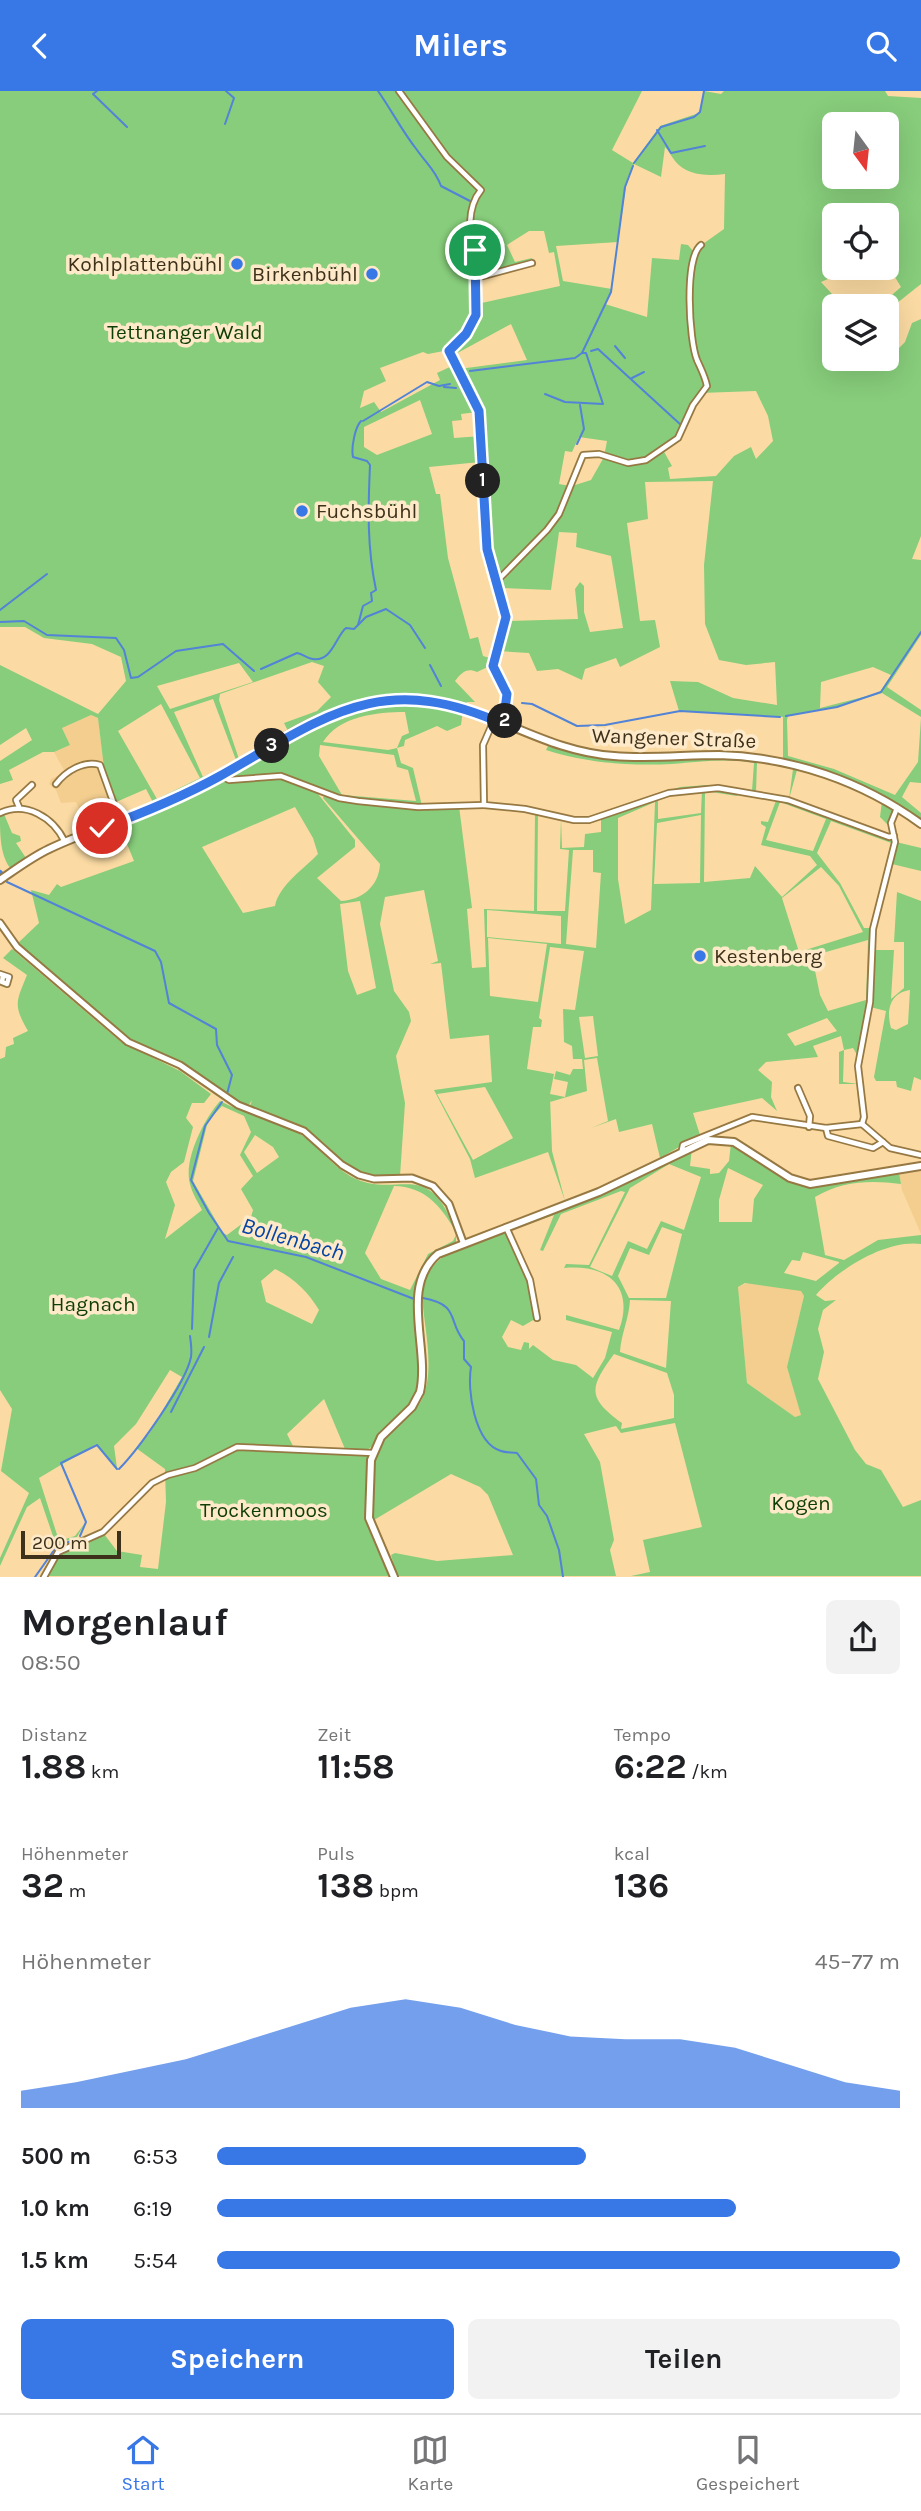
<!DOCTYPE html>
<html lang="de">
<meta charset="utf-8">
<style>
:root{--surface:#fff;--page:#f2f2f2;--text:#202124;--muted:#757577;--line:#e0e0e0;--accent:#3877e6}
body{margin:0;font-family:Karla,sans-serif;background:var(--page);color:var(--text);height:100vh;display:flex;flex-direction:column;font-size:26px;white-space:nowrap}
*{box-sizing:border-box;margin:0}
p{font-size:23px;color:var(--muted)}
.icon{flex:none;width:38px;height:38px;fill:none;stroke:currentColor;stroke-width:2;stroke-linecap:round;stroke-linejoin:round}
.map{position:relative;height:1486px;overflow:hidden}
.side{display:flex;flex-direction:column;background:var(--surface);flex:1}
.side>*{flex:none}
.needle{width:46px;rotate:165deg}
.controls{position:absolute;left:822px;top:21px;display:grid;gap:14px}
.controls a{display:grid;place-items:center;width:77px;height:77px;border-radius:10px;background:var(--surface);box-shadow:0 7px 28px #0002;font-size:35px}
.scale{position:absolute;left:21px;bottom:18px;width:100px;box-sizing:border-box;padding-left:7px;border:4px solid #3e311b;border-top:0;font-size:19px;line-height:24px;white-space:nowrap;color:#3e311b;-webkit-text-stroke:5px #feeac9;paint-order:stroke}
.pin{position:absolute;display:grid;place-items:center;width:60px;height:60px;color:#fff;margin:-30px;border:4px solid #fff;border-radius:50%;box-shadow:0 2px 7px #0007}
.km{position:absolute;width:35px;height:35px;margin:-18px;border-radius:50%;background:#222;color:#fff;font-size:19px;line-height:35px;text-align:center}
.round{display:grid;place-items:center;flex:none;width:74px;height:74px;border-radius:10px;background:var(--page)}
.summary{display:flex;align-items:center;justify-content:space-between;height:119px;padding:0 21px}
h1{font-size:38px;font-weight:700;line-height:52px}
.metrics{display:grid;grid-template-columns:repeat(3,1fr);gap:10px;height:119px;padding:7px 21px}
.metrics div{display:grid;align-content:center}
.metrics b{font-size:35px;font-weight:700}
.metrics small{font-size:19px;font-weight:400}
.metrics p{font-size:19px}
.chart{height:196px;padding:14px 21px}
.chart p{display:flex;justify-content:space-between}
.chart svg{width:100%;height:126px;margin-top:7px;fill:var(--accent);opacity:.7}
.button{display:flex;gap:14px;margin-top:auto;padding:14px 21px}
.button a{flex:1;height:80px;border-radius:10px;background:var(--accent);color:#fff;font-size:28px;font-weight:700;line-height:80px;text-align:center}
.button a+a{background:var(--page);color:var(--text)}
ul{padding:0 21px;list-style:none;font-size:23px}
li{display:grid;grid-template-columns:112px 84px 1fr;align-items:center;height:52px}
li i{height:18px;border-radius:9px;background:var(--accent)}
header{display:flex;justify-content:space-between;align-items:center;height:91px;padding:0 21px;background:var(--accent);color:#fff;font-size:32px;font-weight:700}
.dock{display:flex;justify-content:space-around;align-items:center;height:98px;border-top:2px solid var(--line);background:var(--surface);font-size:19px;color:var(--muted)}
.dock a{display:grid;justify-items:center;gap:4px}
.dock .on{color:var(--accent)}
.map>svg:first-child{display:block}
</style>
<header><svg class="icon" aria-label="back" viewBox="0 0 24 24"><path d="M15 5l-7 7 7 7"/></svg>Milers<svg class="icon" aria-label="search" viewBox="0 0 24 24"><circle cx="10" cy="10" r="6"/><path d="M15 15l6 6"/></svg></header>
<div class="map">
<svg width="921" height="1486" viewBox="0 0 921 1486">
<rect width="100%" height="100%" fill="#fbdba3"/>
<g fill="#f3ce8f">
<polygon points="91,624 98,627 104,677 118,720 126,726 89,740 76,711 61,712 56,699 49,693 51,688 65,681 54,661 70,654 62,637"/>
<polygon points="921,1076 921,1143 902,1099 899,1081"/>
<polygon points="747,1192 801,1199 804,1205 787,1276 802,1324 795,1326 747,1292 738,1196"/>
</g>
<g fill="#87cd7b" fill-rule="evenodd">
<path d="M0,0H642L612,59L633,72L660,35L699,22L704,0L721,3L724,0H885L888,5L921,7V193L887,220V215H879L901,196L887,173V124H835V177H853L821,191L843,215H835V268H887V254L895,261L905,251L912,232L921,228V445L912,468L921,469V544L887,596L921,619V626L882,602L837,616L788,625L787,629L788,665L834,678L895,704L918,671L921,627V692L910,691L902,706L921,722V730L858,693L783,669V626L679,620L670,590L698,591L733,607L777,614L775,571L746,574L719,569L705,533L704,474L713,390L645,391L648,428L627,432L640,530L655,529L660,556L620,576L616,567L585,578L582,589L558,578L537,580L529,562L498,560L506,540L507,522L509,530L578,528L575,498L580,491L584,495V521L590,541L623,537L611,465L576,456L577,442L559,441L551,499L501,497L500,493L549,440L562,421L572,395L591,389L604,366L607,350L579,346L572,361L565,360L559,393L570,395C556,430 529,465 498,488L487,454L483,351L480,371L429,376L436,403H440L448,467L470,548L478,546L483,565L493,568L492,574L477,581C467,576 461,582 455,590L475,611H467L465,615C401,599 347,610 289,642L284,632L317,620L331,606L318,591L324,575L312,571L220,603L219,609L240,671L155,715L146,698L116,711L104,677L98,627L91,624L62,637L70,654L54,661H43L9,679L13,689L0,693V670L32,649L26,637L0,654V574L98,623L126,590L121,566L92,553L44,547L25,536H0ZM835,33H887V86H835ZM665,56C669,60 671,65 675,70C687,85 708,85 725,83L724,138L693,160L688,154L681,153L679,169L652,167L647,226L605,213L612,198L563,190L556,155L618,151L626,95L634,73L661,86ZM529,140H544L549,162L554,161L560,195L477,213V189L509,181L533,170L532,167L515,171L507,154ZM511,233L527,269L459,278L466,293L454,274L437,282L440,289L381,321L374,311L360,317L364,300L386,290L380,277L423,261L428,263L449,259L452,265ZM756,300L768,325L773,350L756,368L751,356L734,365L716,385L670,388L668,377L672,375L663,359L677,348L700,302ZM420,309L432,343L377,364L364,356V336ZM477,321L482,345L454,347L452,330L462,329L461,323ZM239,572L253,591L170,618L157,595ZM873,576L891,584L879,602L820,617L821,591ZM213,608L236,669L203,686L174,621ZM161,613L200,687L157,708L118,640Z"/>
<path d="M405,610L463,619L461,634L447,640L437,635L405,649L404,655L397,657L401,672L413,677L422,715L338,706L281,684L232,688L223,686C282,651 335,615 405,610ZM405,621L409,642L402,645L397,657L388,659L323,651C339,625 377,621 405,621ZM320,654L394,664L397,676L408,679L416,710L342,704L319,665Z"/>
<path d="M548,655C612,673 674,662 739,667C780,670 820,681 858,698C869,703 887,709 893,720L888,734L880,726L882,710L836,690L797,679L789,708L793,678L757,671L756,701L772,705L702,696L662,703L613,722L583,728L525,718L573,726L590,725L680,696L707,694L752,700L754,672C727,667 699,671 672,673C630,675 586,672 546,659Z"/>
<path d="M281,686L314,698L355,749V756L317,787L341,810C362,809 379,795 380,773L323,707L325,703L416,717L459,715L472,817L467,818L472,877L486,876L484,818L534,820L535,722L538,723L537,820H565L569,759L560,758L561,728L562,757L584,756L585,743L601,741V727L658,707V728L701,722L702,698L738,702L737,705L705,700L704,791L750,787L755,775L782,806L817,774L810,765L761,754L766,736L761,733V730L768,731L777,707L894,749V753L831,730L817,762L840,792L864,837H871L878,810L872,841L870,904L859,967L853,957L844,959L843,991L859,993H839V961L844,959L841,945L813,955L818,966L766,971L758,979L772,991L771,1006L777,1020L762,1007L693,1022L700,1044L660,1067L652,1033L619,1041L616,1028L591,1037L608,1030L597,967L584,969L587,1000L550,1011V1006L552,1060L565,1110L548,1061L475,1087L470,1068L434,999L492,991L489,944L450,948L441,872L430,873L438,870L424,799L385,806L380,833L394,900L409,921L411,930L396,965L405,1012L400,1085C342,1090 347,1064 306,1039C288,1029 268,1024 249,1018L252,1009L247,1017L189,978L127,949L17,853L39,832L31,799L49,804L57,793L61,796L134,770L120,736L222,689ZM655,711L651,819L625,833L618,788V727ZM780,711L826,728L813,760L766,749ZM295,716L313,747L318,763C304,778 279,794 275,815L243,822L202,756ZM701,724L700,792L654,793L657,732ZM573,759H593V781L601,782L596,857L566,853ZM821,776L839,795L863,841L799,861L782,807ZM360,810L376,897L357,904L348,880L340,813ZM487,819L561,825V853L487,846ZM488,847L547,853L538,911L490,905ZM868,849L866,909L828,920L820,904L812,865ZM550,856L584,860L575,919L563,918L564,951L572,955L573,968H582L583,978H573L570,984L556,980L554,988L568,991L565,1006L550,1003L554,983L527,978L533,936H541L542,929L539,927ZM593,925L598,965L585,967L579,926ZM827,927L837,940L795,955L787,943ZM485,996L513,1047L473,1069L437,1003Z"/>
<path d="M4,723L12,742L20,745L21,750L16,752L26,767L11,778C0,765 0,743 0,725Z"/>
<polygon points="896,751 921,757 921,780 892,773"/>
<path d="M897,801L921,810V989L914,986L911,1000L897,996L896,990H876L874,986L886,920L870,916L873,859H894L891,908L904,897V851H894ZM910,899L908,933L896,939L891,937C886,919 890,902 910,899Z"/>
<path d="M12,858L121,951L180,980L211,1003L204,1012H192L186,1027L193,1036L184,1071L171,1081L166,1091L175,1114L165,1148L202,1119C198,1111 192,1102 190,1093C183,1068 205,1027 220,1010C245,1024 276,1028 300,1043C319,1055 331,1074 350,1085C397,1111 427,1063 455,1139C439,1113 425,1096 394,1095L365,1162L381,1188L410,1199L428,1163L453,1150L456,1144V1152C388,1183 433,1243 418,1297C414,1314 401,1324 389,1336C382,1343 376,1354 367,1359L345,1358L324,1308L287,1343L294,1357L370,1362L366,1422L391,1485H45L57,1463L104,1443L117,1460L142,1464L140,1476L158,1478L166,1411L165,1378L136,1357L149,1343L182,1286L170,1279L136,1333L114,1355L117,1377L96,1353L39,1387L59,1450L75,1445L85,1432L77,1446L51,1456L55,1451L40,1407L27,1416L0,1475V1467L29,1402L1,1380L12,1318L0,1299V968L5,966L6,956L14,953L13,947L28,940C13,914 16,911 27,884L3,867ZM222,1015L244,1025L251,1041L240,1064L253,1085L241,1098L253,1119L251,1126L227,1144L223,1142L193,1090L208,1030ZM255,1044L273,1056L279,1066L257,1082L244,1061ZM275,1178C293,1186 309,1202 319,1219L312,1233L266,1211L261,1190Z"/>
<path d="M731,1052L793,1090L810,1095L899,1081L901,1093C870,1089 842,1090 815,1106L825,1164L844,1169L878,1149L921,1144V1153C887,1148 838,1178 816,1204L825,1210L836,1209L823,1219L818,1238L824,1261L818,1288L855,1359L866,1373L881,1379L903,1416L921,1409V1485H631L650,1481L643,1449L702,1436L675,1332L621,1342L616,1335L584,1343L600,1371L614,1449L610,1459L616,1485H397L391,1464L395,1462L437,1470L513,1464L488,1404L480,1396L451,1383L374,1429C370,1403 370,1362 390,1341C401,1330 416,1322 423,1306C435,1277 424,1236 422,1205C425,1160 470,1153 505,1139L527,1184L535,1228L523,1235L511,1229L502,1246L508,1256L521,1259L524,1251L529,1252V1258L533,1254L553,1269L576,1274L593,1287L605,1267L612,1241L566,1229V1224L619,1239C635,1195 607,1173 564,1177L566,1173L589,1174L625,1101L621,1100L561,1123L543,1160L540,1159L554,1124L509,1140L508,1137L559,1118L692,1057L690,1075L710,1078V1083L719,1082L729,1070ZM669,1073L701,1086L684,1139L661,1130L647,1158L628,1150L612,1185L590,1176L630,1097ZM728,1077L763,1094L754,1108L752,1131H719V1109ZM662,1136L682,1143L666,1207H629L618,1185L630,1157L649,1164ZM803,1161L839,1171V1172L816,1190L784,1182L792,1169L800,1170ZM745,1192L801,1200L804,1205L787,1276L801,1324L795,1326L747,1292L738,1196ZM630,1209L671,1210L666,1277L620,1261C621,1243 629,1228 630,1209ZM614,1263L667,1282L674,1304V1327L621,1338L622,1332C586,1306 590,1296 614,1263Z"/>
</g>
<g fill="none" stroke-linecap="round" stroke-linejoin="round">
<g stroke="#5283d7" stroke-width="2">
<polyline points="97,0 93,3 127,36"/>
<path d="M378,0C392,20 402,40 417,59C426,72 436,80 441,95L470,110"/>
<polyline points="225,33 234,7 226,0"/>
<polyline points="657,39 671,62 705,55"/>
<polyline points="634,72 661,36 694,26 700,21 704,0"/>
<polyline points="615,255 625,267"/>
<polyline points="591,260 598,258 681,334"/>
<polyline points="470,280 575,267 582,262 611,201 625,96 633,75"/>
<polyline points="632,287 644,281"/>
<polyline points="444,296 456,297"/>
<polyline points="545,303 565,311 603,313 586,262 582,262"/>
<polyline points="363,330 427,291 439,295 450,293"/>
<polyline points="577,353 584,338 580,314"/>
<polyline points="0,519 47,483"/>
<polyline points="0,531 24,530 47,544 116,547 124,559 131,587 138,586 176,560 223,553 254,580"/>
<path d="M358,534L363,515L372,510L371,502L376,499C367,456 368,418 370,374L367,370L353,366C351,357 355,336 361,330"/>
<polyline points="430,574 441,595"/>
<path d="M261,578L297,562C303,563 308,568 313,568C332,571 336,545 346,537L354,538L366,526L386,518L410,534L425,557"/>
<polyline points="522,612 532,613 577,635 605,634 680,620 780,626"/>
<polyline points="786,625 837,616 881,601 921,541"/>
<polyline points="7,791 155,860 161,871 169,912 216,938 217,954 232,984 227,1003"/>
<polyline points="222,1011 205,1035 191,1089 209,1122 228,1150 306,1166 414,1208"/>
<path d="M423,1207C461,1214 447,1230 464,1250V1268L471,1276C467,1298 474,1352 501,1360C506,1362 512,1361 517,1362L536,1388L539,1414L547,1425L559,1459L563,1486"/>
<polyline points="192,1238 194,1179 218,1137"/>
<polyline points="209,1246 219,1192 233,1166"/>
<polyline points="171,1321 204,1256"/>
<path d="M119,1378C138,1359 186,1292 191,1266C192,1260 191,1252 190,1245"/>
<polyline points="80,1445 86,1431 61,1372 97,1354 117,1378"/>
<polyline points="35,1486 57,1455 77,1448"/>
</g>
<polyline stroke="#5283d7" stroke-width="6" points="0,782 1,783"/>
<defs>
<g id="minor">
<path d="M399,0L447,66L481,99C454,132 487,186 475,227C471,241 457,249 449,260L479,320L487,458L506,526L493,575L507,603L504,632"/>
<polyline points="476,187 532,172"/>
<path d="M497,490L547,439L559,423L583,364L599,363L628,372L646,369L678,347L693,314L707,295C705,285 701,278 697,269C689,249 684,167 701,154"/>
<polyline points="494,629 483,654 484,714 525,718 574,729 589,729 669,702 718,697 788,709 889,746 894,745"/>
<polyline points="221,685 229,689 281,685 339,707 358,710 418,716 484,714"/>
<path d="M56,693C66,680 84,669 100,674L120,730"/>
<polyline points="19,716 16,709 32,694"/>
<path d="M0,722C26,710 53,726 65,751"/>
<polyline points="0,883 9,886 7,893 2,891 3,885"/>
<polyline points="798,997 810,1025 809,1036"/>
<polyline points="862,1033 864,1026 858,975 870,911 873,838 895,751 891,732 897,717"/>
<polyline points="826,1037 828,1045 873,1057 883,1051"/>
<polyline points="682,1059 683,1054 752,1026 826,1037 862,1033 890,1057 921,1064"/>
<polyline points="506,1136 530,1189 537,1227"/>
<polyline points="44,1486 58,1461 103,1441 152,1392 168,1384 195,1377 237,1356 373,1362"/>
</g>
<polyline id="tertiary" points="0,832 17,856 128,951 180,974 238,1014 304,1040 342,1074 359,1084 374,1088 412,1087 433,1095 449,1113 463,1151"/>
<g id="secondary">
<path d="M0,789C16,778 32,766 49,758C90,738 135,727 177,707C254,671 326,602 417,608C488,613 540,660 614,665C649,668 684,664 719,664C792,666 862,690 921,733"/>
<path d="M394,1486L369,1427L371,1369L381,1346L412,1316L420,1301C430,1257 399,1196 438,1163L599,1101L708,1049L734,1051L790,1087L810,1093L921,1075"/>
</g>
</defs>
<use href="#minor" stroke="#967843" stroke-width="8"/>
<use href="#tertiary" stroke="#967843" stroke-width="9"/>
<use href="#secondary" stroke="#967843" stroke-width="10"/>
<use href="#minor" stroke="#fff" stroke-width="4.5"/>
<use href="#tertiary" stroke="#fff" stroke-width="5"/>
<use href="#secondary" stroke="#fff" stroke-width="6"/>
</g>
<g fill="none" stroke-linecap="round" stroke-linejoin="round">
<defs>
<path id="route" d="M102,737C143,722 182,706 220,685C325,626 380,578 503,633L507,603L493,575L506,526L487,458L479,320L449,260L466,243L476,224L475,159"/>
</defs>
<use href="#route" stroke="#fff" stroke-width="14"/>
<use href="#route" stroke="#3877e6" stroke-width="9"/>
</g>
<g fill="#3877e6" stroke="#feeac9" stroke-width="2.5">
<circle cx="237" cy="173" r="7"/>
<circle cx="372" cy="183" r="7"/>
<circle cx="302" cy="420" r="7"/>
<circle cx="700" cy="865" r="7"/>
</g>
<g text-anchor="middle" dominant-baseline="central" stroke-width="7" stroke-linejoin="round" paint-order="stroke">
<g font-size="21" fill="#3e311b" stroke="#feeac9" text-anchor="end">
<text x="223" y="173">Kohlplattenbühl</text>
<text x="358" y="183">Birkenbühl</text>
<text x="316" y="420" text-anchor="start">Fuchsbühl</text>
<text x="714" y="865" text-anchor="start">Kestenberg</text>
</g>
<g font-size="21" fill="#0d3e03" stroke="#feeac9">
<text x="185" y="241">Tettnanger Wald</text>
<text x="93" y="1213">Hagnach</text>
<text x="801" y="1412">Kogen</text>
<text x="264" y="1419">Trockenmoos</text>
</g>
<g font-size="21" fill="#3e311b" stroke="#feeac9">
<text transform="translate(674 647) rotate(2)">Wangener Straße</text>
</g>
<g font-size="23" font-style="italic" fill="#0543a5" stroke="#feeac9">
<text transform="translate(293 1148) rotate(16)">Bollenbach</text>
</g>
</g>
</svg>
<div class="controls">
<a><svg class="needle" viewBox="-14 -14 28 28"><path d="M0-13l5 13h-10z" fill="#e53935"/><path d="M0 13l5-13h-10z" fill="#757577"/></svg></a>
<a><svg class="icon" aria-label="locate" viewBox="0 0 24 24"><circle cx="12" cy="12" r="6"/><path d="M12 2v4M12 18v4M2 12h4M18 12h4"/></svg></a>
<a><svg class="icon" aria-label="layers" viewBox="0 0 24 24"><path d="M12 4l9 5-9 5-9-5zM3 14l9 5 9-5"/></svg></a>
</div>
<div class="scale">200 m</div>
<div class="pin" style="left:475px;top:159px;background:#1e9e55"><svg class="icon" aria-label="arrive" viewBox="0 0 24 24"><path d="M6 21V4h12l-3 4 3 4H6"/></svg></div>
<div class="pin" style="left:102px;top:737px;background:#d93025"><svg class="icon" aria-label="check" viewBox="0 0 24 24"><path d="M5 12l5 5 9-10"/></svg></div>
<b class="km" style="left:483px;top:390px">1</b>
<b class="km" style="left:505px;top:630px">2</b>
<b class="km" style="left:272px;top:655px">3</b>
</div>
<section class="side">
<div class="summary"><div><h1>Morgenlauf</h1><p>08:50</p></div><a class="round"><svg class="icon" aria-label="share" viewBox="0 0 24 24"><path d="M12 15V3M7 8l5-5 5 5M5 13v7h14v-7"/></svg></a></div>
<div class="metrics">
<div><p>Distanz</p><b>1.88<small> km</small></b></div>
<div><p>Zeit</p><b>11:58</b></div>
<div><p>Tempo</p><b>6:22<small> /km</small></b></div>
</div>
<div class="metrics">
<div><p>Höhenmeter</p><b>32<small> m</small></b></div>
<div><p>Puls</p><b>138<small> bpm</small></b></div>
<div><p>kcal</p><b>136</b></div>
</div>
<div class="chart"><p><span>Höhenmeter</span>45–77 m</p>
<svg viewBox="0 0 160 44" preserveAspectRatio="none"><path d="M0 44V38L10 35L20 31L30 27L40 21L50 15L60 9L70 6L80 9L90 15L100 19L110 20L120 20L130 23L140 29L150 35L160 38V44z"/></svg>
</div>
<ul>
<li><b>500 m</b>6:53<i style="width:54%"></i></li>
<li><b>1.0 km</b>6:19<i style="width:76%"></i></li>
<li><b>1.5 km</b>5:54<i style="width:100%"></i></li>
</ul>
<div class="button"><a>Speichern</a><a>Teilen</a></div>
</section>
<nav class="dock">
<a class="on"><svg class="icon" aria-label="home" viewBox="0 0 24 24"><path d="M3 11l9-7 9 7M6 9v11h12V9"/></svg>Start</a>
<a><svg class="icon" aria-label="map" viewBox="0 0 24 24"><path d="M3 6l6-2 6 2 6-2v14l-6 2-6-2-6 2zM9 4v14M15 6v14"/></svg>Karte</a>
<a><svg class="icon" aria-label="saved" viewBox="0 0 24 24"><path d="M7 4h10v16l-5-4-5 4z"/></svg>Gespeichert</a>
</nav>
